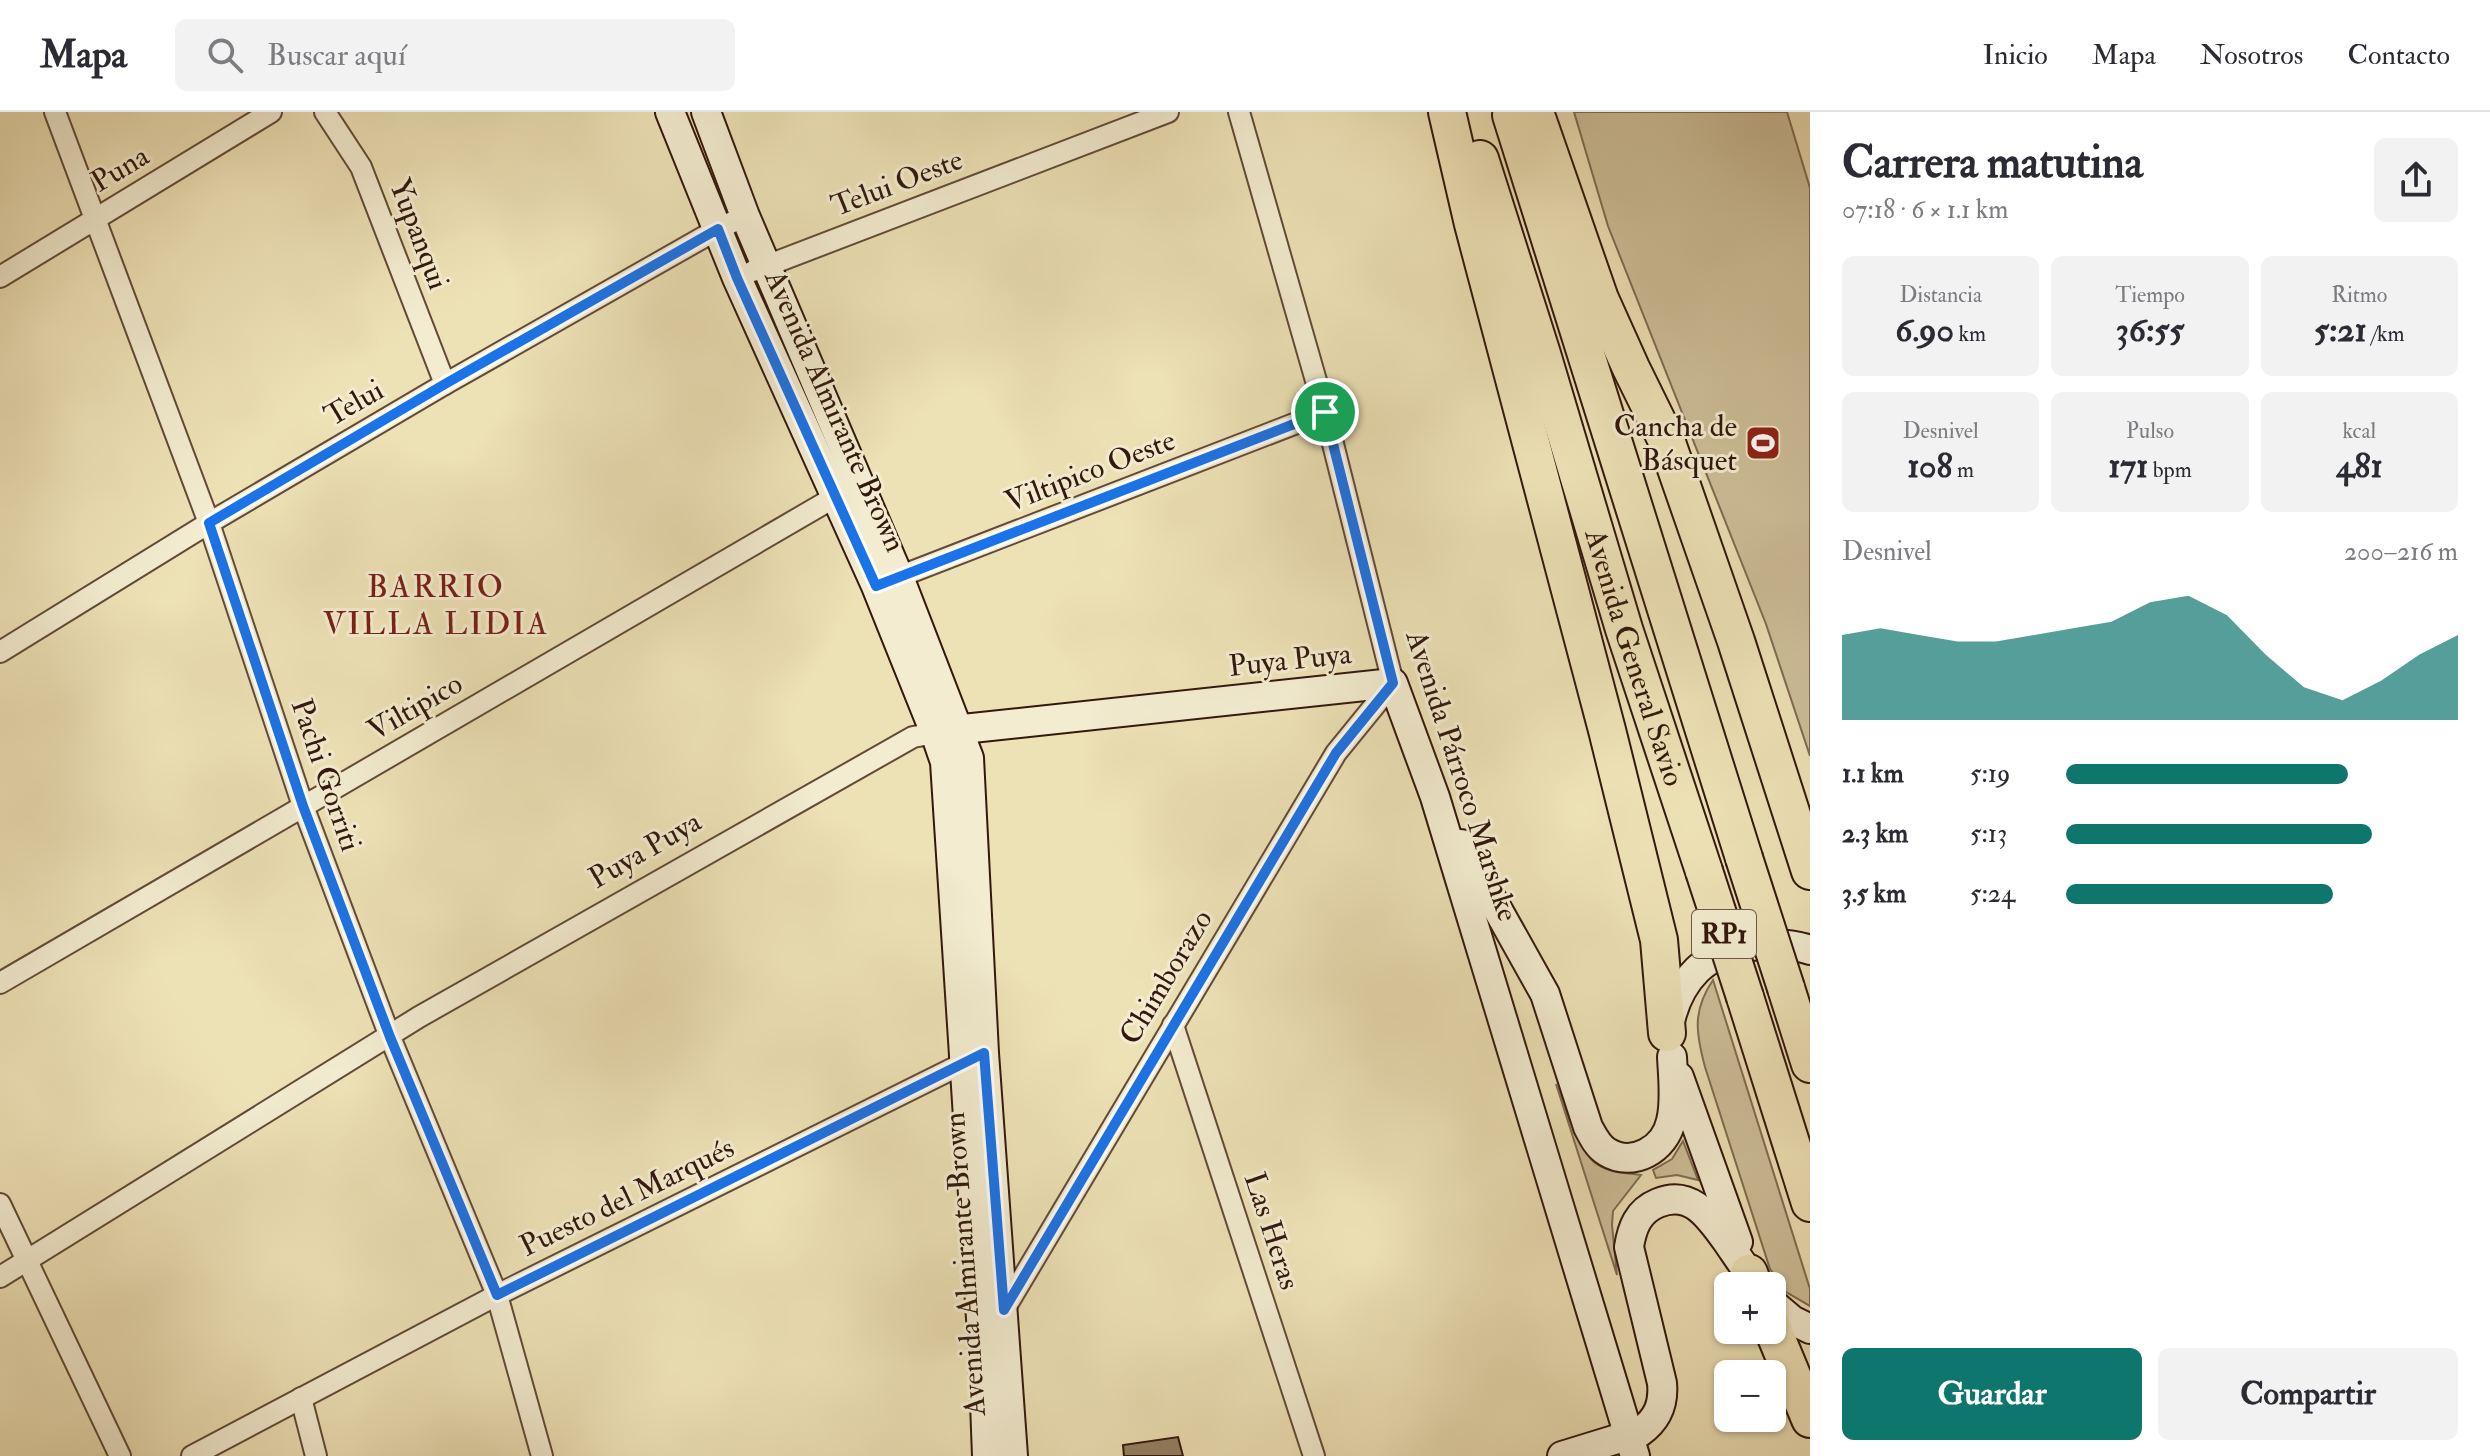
<!DOCTYPE html>
<html lang="es">
<meta charset="utf-8">
<style>
:root{--surface:#fff;--page:#f2f2f3;--text:#2b2b33;--muted:#7c7c81;--line:#e1e1e2;--accent:#0f766e}
body{margin:0;font-family:"IM FELL Double Pica",serif;background:var(--page);color:var(--text);height:100vh;display:flex;flex-direction:column;font-size:30px;white-space:nowrap}
*{box-sizing:border-box;margin:0}
p{font-size:26px;color:var(--muted)}
.icon{flex:none;width:44px;height:44px;fill:none;stroke:currentColor;stroke-width:2;stroke-linecap:round;stroke-linejoin:round}
.map{position:relative;flex:1;overflow:hidden}
.drawer{display:flex;flex-direction:column;background:var(--surface);width:680px}
.drawer>*{flex:none}
.buttons{position:absolute;left:1714px;top:1160px;display:grid;gap:16px}
.buttons a{display:grid;place-items:center;width:72px;height:72px;border-radius:12px;background:var(--surface);box-shadow:0 2px 6px #0004;font-size:40px}
.pin{position:absolute;display:grid;place-items:center;width:68px;height:68px;color:#fff;margin:-34px;border:4px solid #fff;border-radius:50%;box-shadow:0 2px 8px #0007}
.round{display:grid;place-items:center;flex:none;width:84px;height:84px;border-radius:12px;background:var(--page)}
.head{display:flex;align-items:center;justify-content:space-between;height:136px;padding:0 32px}
h1{font-size:44px;font-weight:700;line-height:60px}
.stats{display:grid;grid-template-columns:repeat(3,1fr);gap:12px;height:136px;padding:8px 32px}
.stats div{display:grid;align-content:center;border-radius:12px;background:var(--page);text-align:center}
.stats b{font-size:34px;font-weight:700}
.stats small{font-size:22px;font-weight:400}
.stats p{font-size:22px}
.chart{height:224px;padding:16px 32px}
.chart p{display:flex;justify-content:space-between}
.chart svg{width:100%;height:144px;margin-top:8px;fill:var(--accent);opacity:.7}
.action{display:flex;gap:16px;margin-top:auto;padding:16px 32px}
.action a{flex:1;height:92px;border-radius:12px;background:var(--accent);color:#fff;font-size:32px;font-weight:700;line-height:92px;text-align:center}
.action a+a{background:var(--page);color:var(--text)}
ul{padding:0 32px;list-style:none;font-size:26px}
li{display:grid;grid-template-columns:128px 96px 1fr;align-items:center;height:60px}
li i{height:20px;border-radius:10px;background:var(--accent)}
header{display:flex;align-items:center;gap:48px;box-sizing:border-box;height:112px;padding:0 40px;background:var(--surface);border-bottom:2px solid var(--line)}
header strong{font-size:38px}
nav{display:flex;gap:44px;margin-inline-start:auto;font-size:28px}
.search{width:560px;height:72px;background:var(--page);display:flex;align-items:center;gap:20px;box-sizing:border-box;padding:0 28px;border-radius:12px;color:var(--muted);font-size:30px}
main{display:flex;flex:1;min-height:0}
.map>svg:first-child{display:block}
</style>
<header>
<strong>Mapa</strong>
<div class="search"><svg class="icon" aria-label="search" viewBox="0 0 24 24"><circle cx="10" cy="10" r="6"/><path d="M15 15l6 6"/></svg>Buscar aquí</div>
<nav><a>Inicio</a><a>Mapa</a><a>Nosotros</a><a>Contacto</a></nav>
</header>
<main>
<div class="map">
<svg width="1810" height="1344" viewBox="0 0 1810 1344">
<rect width="100%" height="100%" fill="#ede1b6"/>
<filter id="stains"><feTurbulence type="fractalNoise" baseFrequency=".0025" numOctaves="4"/><feColorMatrix values="0 0 0 0 .2 0 0 0 0 .09 0 0 0 0 .02 0 0 0 .5 -.17"/></filter>
<radialGradient id="worn" r=".72"><stop offset=".6" stop-color="#630" stop-opacity="0"/><stop offset="1" stop-color="#630" stop-opacity=".3"/></radialGradient>
<g fill="#cdbf99" stroke="#806c53" stroke-width="2">
<polygon points="1574,0 1787,0 1810,76 1810,644 1766,512 1608,114"/>
<path d="M1713,868L1810,1177V1194L1786,1180L1770,1157L1705,955C1696,921 1692,899 1713,868Z"/>
<path d="M1556,972C1565,994 1578,1040 1598,1053C1611,1061 1628,1061 1641,1063L1613,1099L1612,1113L1617,1163Z"/>
<polygon points="1683,1029 1698,1068 1677,1063 1656,1066 1653,1058 1672,1047"/>
</g>
<polygon fill="#948165" stroke="#33180d" stroke-width="2" points="1178,1325 1183,1344 1124,1344 1123,1333"/>
<g fill="none" stroke-linecap="round" stroke-linejoin="round">
<defs>
<g id="minor">
<polyline points="55,0 209,411 303,694 390,925 497,1183 542,1344"/>
<polyline points="325,0 361,55 445,272"/>
<polyline points="753,159 1168,0"/>
<polyline points="0,165 271,0"/>
<polyline points="888,469 1325,300"/>
<polyline points="0,540 209,411 445,272 718,117 745,104"/>
<polyline points="0,871 847,378"/>
<polyline points="1173,913 1314,1344"/>
<polyline points="0,1092 120,1344"/>
<polyline points="0,1165 419,905 913,625 935,621"/>
<polyline points="1002,1201 1336,641 1393,571 1325,300 1239,0"/>
<polyline points="301,1286 316,1344"/>
<polyline points="192,1344 497,1183 974,946"/>
</g>
<g id="secondary">
<polyline points="670,0 737,166 876,474 935,621 945,650 983,1237 987,1344"/>
<polyline points="706,0 745,104 899,465 969,646 984,941 1013,1344"/>
<polyline points="944,619 1393,571 1435,685 1635,1344"/>
<path d="M1461,732L1545,882L1588,1015C1593,1024 1597,1034 1607,1040C1633,1056 1665,1037 1671,1009C1676,990 1673,965 1672,945"/>
<path d="M1669,914C1673,894 1682,873 1697,858C1722,833 1778,826 1810,838"/>
<polyline points="1679,965 1738,1130"/>
<polyline points="1772,1191 1792,1208 1810,1217"/>
<path d="M1562,1344L1640,1320C1658,1307 1664,1292 1662,1271L1629,1135C1632,1116 1638,1099 1658,1091C1691,1077 1709,1105 1726,1128C1737,1144 1747,1159 1758,1174"/>
</g>
<g id="motorway">
<polyline points="1447,0 1473,112 1607,618 1659,828 1667,921"/>
<polyline points="1535,0 1600,187 1631,256 1665,325 1736,529 1810,759"/>
<polyline points="1511,3 1744,746"/>
<path id="s1" d="M1480,47L1542,242L1624,517L1704,759"/>
<polyline points="1786,876 1810,952"/>
<polyline points="1745,885 1810,1091"/>
<polyline points="1749,1161 1754,1174"/>
<polyline points="1772,1215 1810,1307"/>
</g>
</defs>
<use href="#minor" stroke="#624a37" stroke-width="24"/>
<use href="#secondary" stroke="#33180d" stroke-width="32"/>
<use href="#motorway" stroke="#33180d" stroke-width="40"/>
<use href="#minor" stroke="#f3ecd0" stroke-width="20"/>
<use href="#secondary" stroke="#f3ecd0" stroke-width="28"/>
<use href="#motorway" stroke="#ede1b6" stroke-width="36"/>
<defs>
<g id="motorway-bridge">
<polyline points="1744,746 1786,876"/>
<polyline points="1704,759 1745,885"/>
</g>
</defs>
<use href="#motorway-bridge" stroke="#33180d" stroke-width="40" stroke-linecap="butt"/>
<use href="#motorway-bridge" stroke="#ede1b6" stroke-width="36"/>
</g>
<g fill="none" stroke-linecap="round" stroke-linejoin="round">
<defs>
<polygon id="route" points="718,117 737,166 876,474 1325,300 1393,571 1336,641 1004,1198 984,941 497,1183 390,925 303,694 209,411 445,272"/>
</defs>
<use href="#route" stroke="#fff" stroke-width="16"/>
<use href="#route" stroke="#1a73e8" stroke-width="10"/>
</g>
<defs>
<symbol id="stadium-square" viewBox="-11 -11 22 22"><rect x="-9" y="-9" width="18" height="18" rx="4" fill="#8f2418" stroke="#f3ecd0"/><path d="M0-5a6.5 5 0 1 0 0 10a6.5 5 0 1 0 0-10ZM-3.5-1.8h7v3.6h-7Z" fill="#fff"/></symbol>
</defs>
<g fill-rule="evenodd">
<use href="#stadium-square" x="1743" y="311" width="40" height="40"/>
</g>
<g text-anchor="middle" dominant-baseline="central" stroke-width="6" stroke-linejoin="round" paint-order="stroke">
<rect fill="#f3ecd0" stroke="#6d5848" stroke-width="2" x="1692" y="798" width="64" height="48" rx="6"/>
<g font-size="28" font-weight="bold" fill="#33180d">
<text x="1724" y="822">RP1</text>
</g>
<g font-size="30" fill="#33180d" stroke="#f3ecd0">
<text transform="translate(120 57) rotate(-31)">Puna</text>
<text transform="translate(897 71) rotate(-21)">Telui Oeste</text>
<text transform="translate(419 122) rotate(69)">Yupanqui</text>
<text transform="translate(354 291) rotate(-30)">Telui</text>
<text transform="translate(835 299) rotate(66)">Avenida Almirante Brown</text>
<text transform="translate(1090 359) rotate(-21)">Viltipico Oeste</text>
<text stroke="none"><textPath href="#s1" startOffset="522">Avenida General Savio</textPath></text>
<text transform="translate(1290 548) rotate(-6)">Puya Puya</text>
<text transform="translate(415 595) rotate(-30)">Viltipico</text>
<text transform="translate(326 663) rotate(71)">Pachi Gorriti</text>
<text transform="translate(1462 664) rotate(72)">Avenida Párroco Marshke</text>
<text transform="translate(645 738) rotate(-30)">Puya Puya</text>
<text transform="translate(1166 865) rotate(-59)">Chimborazo</text>
<text transform="translate(627 1085) rotate(-26)">Puesto del Marqués</text>
<text transform="translate(1272 1119) rotate(72)">Las Heras</text>
<text transform="translate(965 1152) rotate(-94)">Avenida Almirante Brown</text>
</g>
<g font-size="30" fill="#33180d" stroke="#f3ecd0" text-anchor="end">
<text x="1737" y="314">Cancha de<tspan x="1737" dy="34">Básquet</tspan></text>
</g>
<g font-size="32" letter-spacing="2" fill="#7a1f14" stroke="#f3ecd0">
<text x="436" y="475">BARRIO<tspan x="436" dy="37">VILLA LIDIA</tspan></text>
</g>
</g>
<rect width="100%" height="100%" filter="url(#stains)"/>
<rect width="100%" height="100%" fill="url(#worn)"/>
</svg>
<div class="buttons">
<a>+</a>
<a>−</a>
</div>
<div class="pin" style="left:1325px;top:300px;background:#1e9e55"><svg class="icon" aria-label="arrive" viewBox="0 0 24 24"><path d="M6 21V4h12l-3 4 3 4H6"/></svg></div>
</div>
<section class="drawer">
<div class="head"><div><h1>Carrera matutina</h1><p>07:18 · 6 × 1.1 km</p></div><a class="round"><svg class="icon" aria-label="share" viewBox="0 0 24 24"><path d="M12 15V3M7 8l5-5 5 5M5 13v7h14v-7"/></svg></a></div>
<div class="stats">
<div><p>Distancia</p><b>6.90<small> km</small></b></div>
<div><p>Tiempo</p><b>36:55</b></div>
<div><p>Ritmo</p><b>5:21<small> /km</small></b></div>
</div>
<div class="stats">
<div><p>Desnivel</p><b>108<small> m</small></b></div>
<div><p>Pulso</p><b>171<small> bpm</small></b></div>
<div><p>kcal</p><b>481</b></div>
</div>
<div class="chart"><p><span>Desnivel</span>200–216 m</p>
<svg viewBox="0 0 160 44" preserveAspectRatio="none"><path d="M0 44V18L10 16L20 18L30 20L40 20L50 18L60 16L70 14L80 8L90 6L100 12L110 24L120 34L130 38L140 32L150 24L160 18V44z"/></svg>
</div>
<ul>
<li><b>1.1 km</b>5:19<i style="width:72%"></i></li>
<li><b>2.3 km</b>5:13<i style="width:78%"></i></li>
<li><b>3.5 km</b>5:24<i style="width:68%"></i></li>
</ul>
<div class="action"><a>Guardar</a><a>Compartir</a></div>
</section>
</main>
